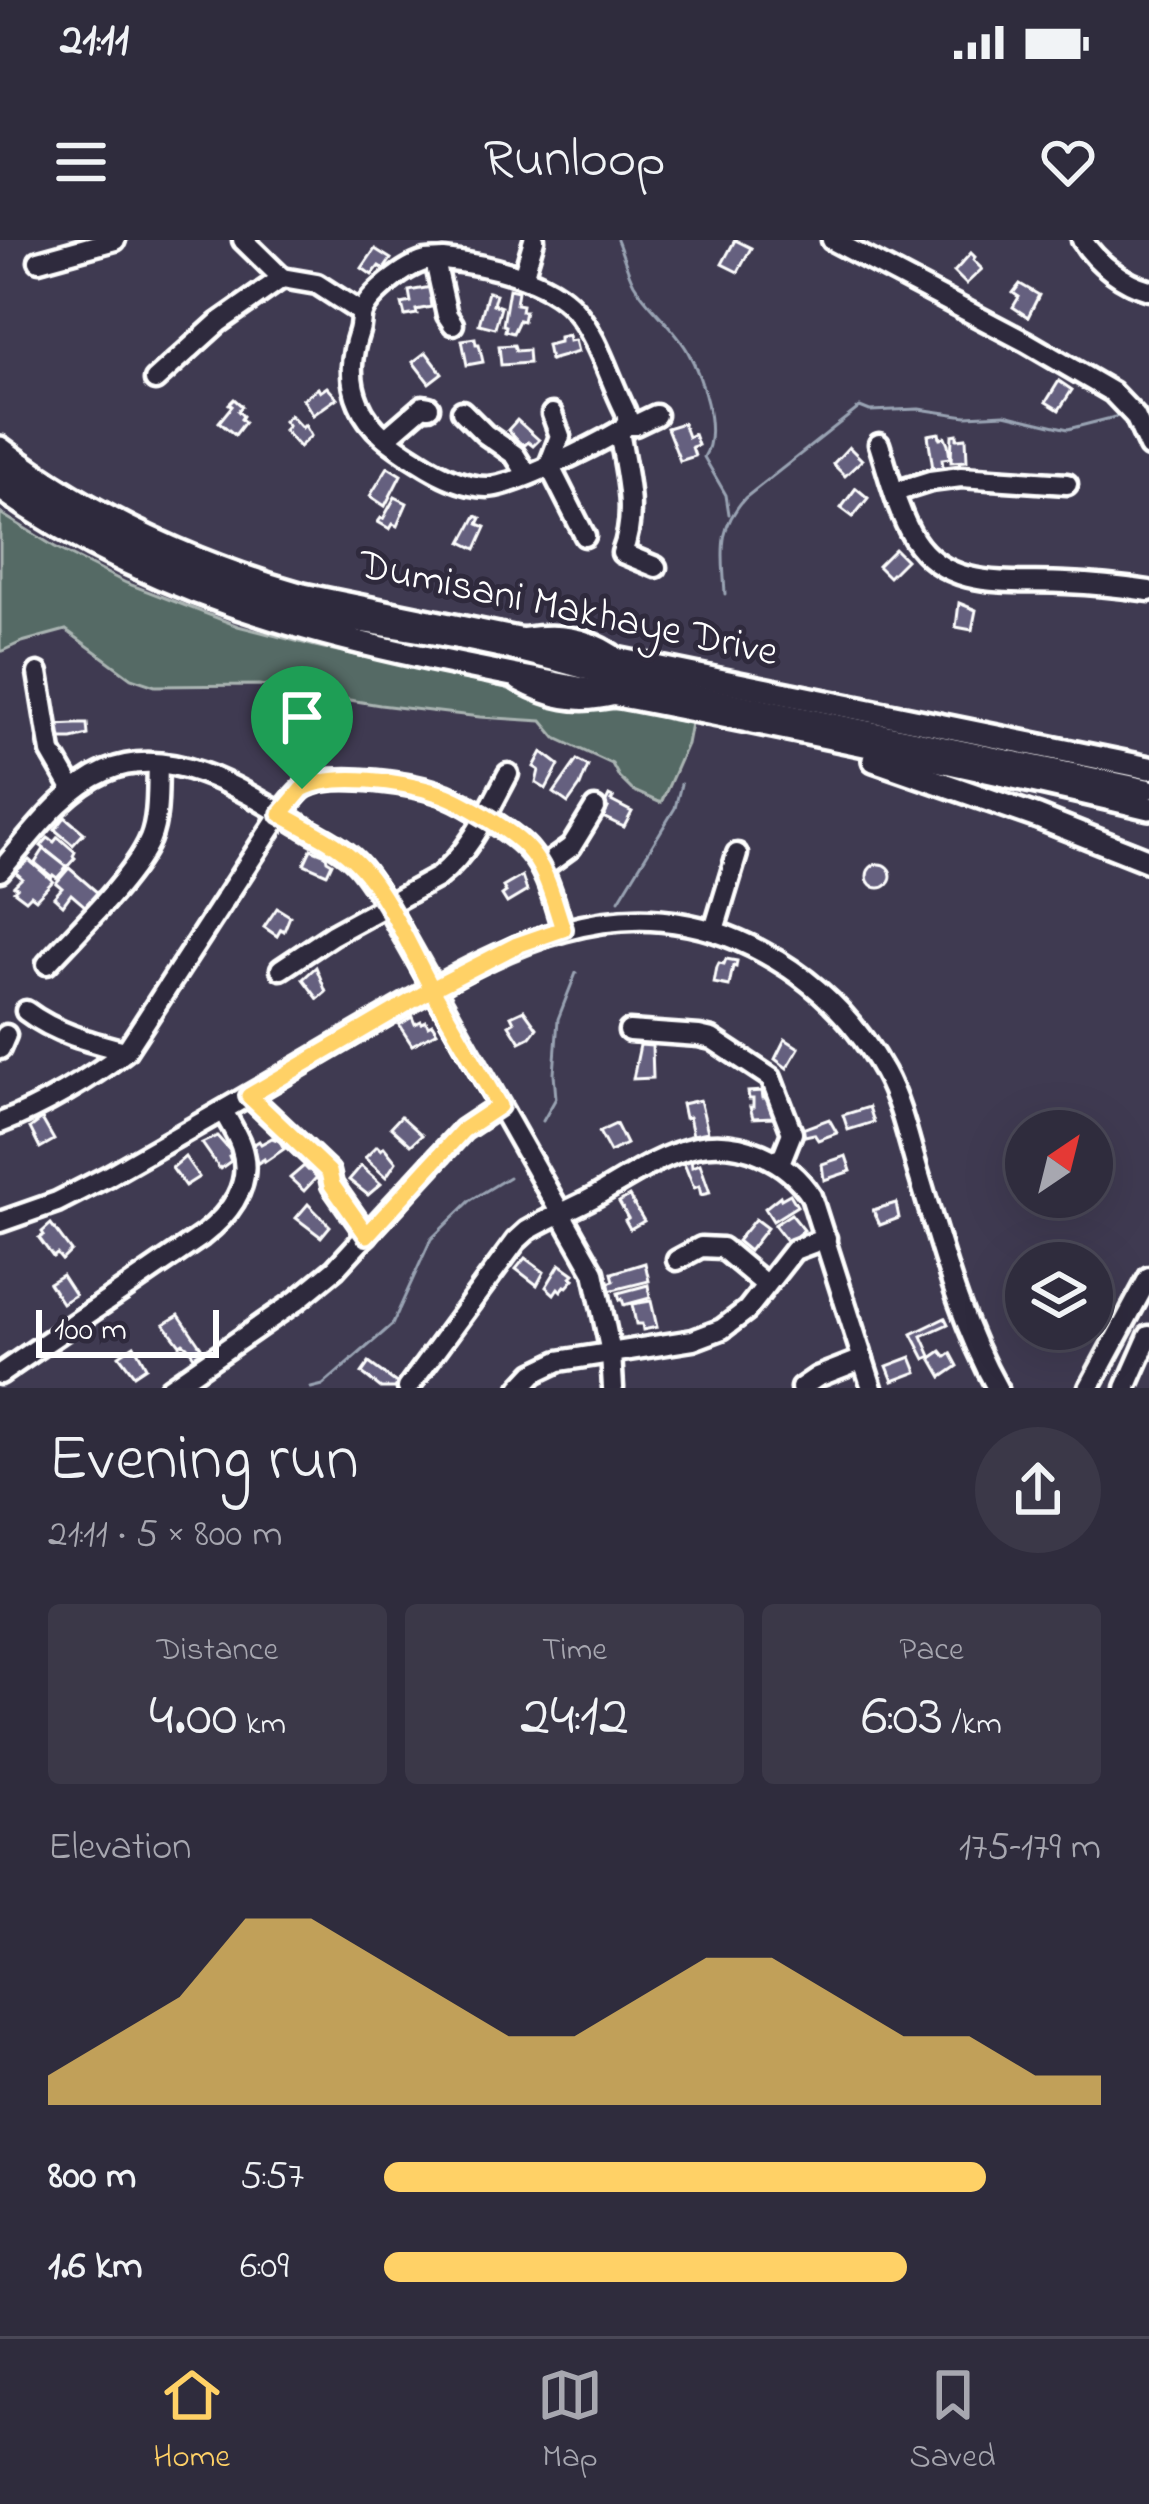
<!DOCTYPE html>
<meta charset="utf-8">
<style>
:root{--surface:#2f2c3d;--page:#3b3848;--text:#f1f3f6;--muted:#a7a7b0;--line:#4a4857;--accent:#ffd166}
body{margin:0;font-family:"Indie Flower",sans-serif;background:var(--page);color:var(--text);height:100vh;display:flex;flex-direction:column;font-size:45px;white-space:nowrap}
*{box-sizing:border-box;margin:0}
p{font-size:39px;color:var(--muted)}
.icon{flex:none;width:66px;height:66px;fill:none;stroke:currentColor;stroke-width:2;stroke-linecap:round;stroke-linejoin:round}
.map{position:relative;height:1148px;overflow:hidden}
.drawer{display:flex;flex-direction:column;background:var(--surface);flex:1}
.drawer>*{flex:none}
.needle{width:78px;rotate:35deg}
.fabs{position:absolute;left:1005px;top:870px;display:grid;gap:24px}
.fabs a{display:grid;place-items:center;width:108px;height:108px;border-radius:50%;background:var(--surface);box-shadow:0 12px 48px #0002,0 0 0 3px var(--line);font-size:60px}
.scale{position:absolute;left:36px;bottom:30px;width:183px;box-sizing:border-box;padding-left:12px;border:6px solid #fff;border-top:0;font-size:33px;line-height:42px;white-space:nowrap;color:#fff;-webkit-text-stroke:9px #2f2a3d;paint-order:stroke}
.pin{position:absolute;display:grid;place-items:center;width:102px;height:102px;color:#fff;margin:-123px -51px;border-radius:50% 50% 50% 0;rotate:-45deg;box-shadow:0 0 12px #0007}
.pin .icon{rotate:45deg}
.round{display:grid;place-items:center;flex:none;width:126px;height:126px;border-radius:63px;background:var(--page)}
.headline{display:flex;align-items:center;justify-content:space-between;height:204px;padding:0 48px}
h1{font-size:66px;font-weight:600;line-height:90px}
.metrics{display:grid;grid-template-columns:repeat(3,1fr);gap:18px;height:204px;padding:12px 48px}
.metrics div{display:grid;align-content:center;border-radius:12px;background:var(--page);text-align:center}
.metrics b{font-size:60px;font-weight:600}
.metrics small{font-size:33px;font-weight:400}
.metrics p{font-size:33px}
.chart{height:336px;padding:24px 48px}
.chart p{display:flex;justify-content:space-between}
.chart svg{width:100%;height:216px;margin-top:12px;fill:var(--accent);opacity:.7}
ul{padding:0 48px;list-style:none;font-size:39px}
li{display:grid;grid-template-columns:192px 144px 1fr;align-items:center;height:90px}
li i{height:30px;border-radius:15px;background:var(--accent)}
.status{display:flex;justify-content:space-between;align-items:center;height:84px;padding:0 60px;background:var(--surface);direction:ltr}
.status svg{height:33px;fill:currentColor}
header{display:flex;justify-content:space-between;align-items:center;height:156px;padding:0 48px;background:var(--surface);font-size:54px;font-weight:600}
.dock{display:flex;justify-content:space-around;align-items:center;height:168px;border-top:3px solid var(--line);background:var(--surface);font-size:33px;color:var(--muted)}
.dock a{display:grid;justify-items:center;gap:6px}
.dock .active{color:var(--accent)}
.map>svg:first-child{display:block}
</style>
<div class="status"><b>21:11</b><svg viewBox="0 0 49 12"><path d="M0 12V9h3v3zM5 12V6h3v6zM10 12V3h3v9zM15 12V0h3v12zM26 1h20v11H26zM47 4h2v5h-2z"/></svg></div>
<header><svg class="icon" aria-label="menu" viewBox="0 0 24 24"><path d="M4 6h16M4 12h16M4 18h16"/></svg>Runloop<svg class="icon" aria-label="heart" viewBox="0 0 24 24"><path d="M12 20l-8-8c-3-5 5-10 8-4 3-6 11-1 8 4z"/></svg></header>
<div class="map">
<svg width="1149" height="1148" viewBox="0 0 1149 1148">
<rect width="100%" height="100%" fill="#3f3a51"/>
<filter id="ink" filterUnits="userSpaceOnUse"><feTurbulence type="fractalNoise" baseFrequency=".00833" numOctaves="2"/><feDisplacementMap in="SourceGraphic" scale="24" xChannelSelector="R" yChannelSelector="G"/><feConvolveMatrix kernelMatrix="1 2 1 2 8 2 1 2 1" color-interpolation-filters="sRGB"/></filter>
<g filter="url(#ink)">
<polygon fill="#556a65" stroke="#aab4b2" stroke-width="3" points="0,273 55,307 126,343 238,386 315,406 506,448 550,466 581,471 621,469 691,483 687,504 661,563 632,550 619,537 612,524 556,498 542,481 480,477 380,465 259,445 155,446 131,438 66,390 22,402 0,412"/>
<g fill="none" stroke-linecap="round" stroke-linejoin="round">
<g stroke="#99a3b3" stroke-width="3">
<path d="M617,0C623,14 627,31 634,44C649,68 673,86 687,110C701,135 721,191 704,217L726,255L729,274"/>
<path d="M725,354C723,313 716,291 745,258L860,167L870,171L919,169L966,176L1005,174L1068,189L1119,176"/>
<polyline points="619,660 675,568 681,544"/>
<polyline points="543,881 556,858 554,834 558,779 576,733"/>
<polyline points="311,1148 323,1145 392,1085 431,999 471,960 509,937"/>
</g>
</g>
<g fill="#65617f" stroke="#fff" stroke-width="3">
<polygon points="735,0 751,8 738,32 722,24"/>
<polygon points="375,9 391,19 384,29 379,26 372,35 362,28"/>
<polygon points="971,13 975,17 973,20 982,29 966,44 954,32"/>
<polygon points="1020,44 1039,55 1028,77 1013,67 1019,57 1013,53"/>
<polygon points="431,47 433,58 430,59 431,67 416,70 417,74 405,76 402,64 411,62 409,51"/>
<polygon points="509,49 518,51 516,64 522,65 521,71 525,71 523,81 519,80 513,93 505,91 506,86 503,85"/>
<polygon points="488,52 496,54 493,64 501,67 495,88 479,84"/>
<polygon points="568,95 569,101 575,100 578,112 550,120 547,105 559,102 559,97"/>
<polygon points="475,98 476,104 479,104 483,122 467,125 462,100"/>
<polygon points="514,105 516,111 528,110 529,123 501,125 499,106"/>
<polygon points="426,112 442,133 429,143 413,122"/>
<polygon points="1059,141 1072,150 1059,170 1046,162"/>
<polygon points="327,147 337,158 313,175 303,159 318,148 320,152"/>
<polygon points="234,159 242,166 238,171 243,176 241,179 245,182 235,195 219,182 232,166 229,164"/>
<polygon points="290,175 302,188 305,185 311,196 299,207 284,190 288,186 284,181"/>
<polygon points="517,180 539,200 533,206 528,202 525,205 519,202 508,190"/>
<polygon points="683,183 688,197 694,194 698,205 692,207 695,216 680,221 667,188"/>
<polygon points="939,193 940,198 945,197 948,204 950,218 942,219 943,227 933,229 928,195"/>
<polygon points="957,194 957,199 966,198 967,221 951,222 952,195"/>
<polygon points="849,207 862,220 845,236 833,224"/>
<polygon points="388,227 401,235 385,266 370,256"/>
<polygon points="856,248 868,258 853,277 841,268"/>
<polygon points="395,257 407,263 397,286 393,284 390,289 378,282 381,278 383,279"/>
<polygon points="476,276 481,278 478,284 486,287 476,309 462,302"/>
<polygon points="895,309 906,320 889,337 878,326"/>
<polygon points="959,363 976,370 972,390 956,387"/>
<polygon points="76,484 87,484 88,495 72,499 55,499 54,485"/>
<polygon points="542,512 559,525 546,549 536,543 539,530 534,527"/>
<polygon points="577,520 588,526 580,546 568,563 554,553"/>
<polygon points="609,556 613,558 611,561 632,572 624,587 603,577 608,568 604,566"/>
<polygon points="65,577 84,593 73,605 55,590"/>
<polygon points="58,597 75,612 73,616 75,618 67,627 41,606 48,598 54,602"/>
<polygon points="44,609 67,627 57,638 53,635 52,637 35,623"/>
<polygon points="311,609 326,615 327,620 332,623 327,634 304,624"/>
<polygon points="29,620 53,641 36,659 31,655 26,660 14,651 17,648 14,646 22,638 15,632"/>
<circle cx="879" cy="636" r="12"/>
<polygon points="69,628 98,653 86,667 71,654 63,665 54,657 62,648 56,643"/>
<polygon points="522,636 527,651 507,663 502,655 506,652 503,647"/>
<polygon points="277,668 290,676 284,691 281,689 277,696 264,687"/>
<polygon points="726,719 737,721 736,727 733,726 729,746 714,743 717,727 719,723 724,724"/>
<polygon points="316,727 326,752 318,759 303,739"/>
<polygon points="524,770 537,788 530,797 520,802 509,785 514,782 511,776"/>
<polygon points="412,777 415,784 421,781 422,783 426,781 428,786 432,784 437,792 412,805 399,785"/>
<polygon points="785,799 799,808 787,828 775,819"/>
<polygon points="640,805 652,806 653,838 633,839"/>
<polygon points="762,851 763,858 772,858 773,877 753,878 750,867 753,867 753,859 749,859 748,852"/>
<polygon points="700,860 708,892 693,895 689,877 685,878 682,864"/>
<polygon points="869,867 874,882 848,890 843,875"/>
<polygon points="401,876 422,895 411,905 391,887"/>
<polygon points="42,879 54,900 40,908 30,888"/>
<polygon points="829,879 837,893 818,900 814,894 805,896 802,889"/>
<polygon points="616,884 626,904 610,912 599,892"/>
<polygon points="217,896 233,914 229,916 231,921 220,929 202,903"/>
<polygon points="272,898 280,901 284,909 265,922 264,919 258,923 250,909 254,907 253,905 259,901 261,904"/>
<polygon points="377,906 381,910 384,907 396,922 386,937 365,918"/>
<polygon points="846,916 851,931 824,940 822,924"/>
<polygon points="185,917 199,937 185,946 172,928"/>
<polygon points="691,919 692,927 700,924 710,953 701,955 699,946 694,948 683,921"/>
<polygon points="312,925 323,934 318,940 316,938 304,951 290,938 304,926 308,930"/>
<polygon points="361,926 381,944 368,955 349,940"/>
<polygon points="790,954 797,966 773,981 765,968 780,956 781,959"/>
<polygon points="629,956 644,981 630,989 625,980 628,978 619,962"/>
<polygon points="896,963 899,978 880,985 873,970"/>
<polygon points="308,964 330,986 321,997 296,978"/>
<polygon points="791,974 804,990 788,1003 774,985"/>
<polygon points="755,979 767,988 749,1011 737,1001"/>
<polygon points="51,984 71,1011 62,1020 57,1014 53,1017 39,998 44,995 42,992"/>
<polygon points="525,1018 544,1032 537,1045 516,1029"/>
<polygon points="645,1023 649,1041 609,1051 607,1043 614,1041 612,1033"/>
<polygon points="560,1024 574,1034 571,1037 574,1039 567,1047 565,1046 561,1051 558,1048 554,1054 546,1047"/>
<polygon points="62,1035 75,1055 62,1063 49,1043"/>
<polygon points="648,1045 650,1058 624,1065 622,1059 620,1060 618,1053"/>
<polygon points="651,1061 657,1087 643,1090 642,1084 636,1084 632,1064"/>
<polygon points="179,1075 203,1110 194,1116 187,1106 183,1103 180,1105 164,1084"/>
<polygon points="945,1078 948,1084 922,1096 931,1116 925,1119 912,1094"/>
<polygon points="134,1105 146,1127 134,1135 119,1115"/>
<polygon points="941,1111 946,1117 951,1113 958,1126 942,1137 931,1118"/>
<polygon points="911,1117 917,1132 893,1141 887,1126"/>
<polygon points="369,1123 398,1144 395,1148 381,1148 362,1133"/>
</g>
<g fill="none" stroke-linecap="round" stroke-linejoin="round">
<defs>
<g id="minor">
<polyline points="243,0 282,38"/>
<polyline points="832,0 1026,102 1112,152 1135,176 1149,207"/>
<path d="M1082,0C1097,23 1123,43 1149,50"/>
<path d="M444,20C484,24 548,38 574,69C598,97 609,138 625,170L628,179L623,189C597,204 514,247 487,247C462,247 438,234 418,221C395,207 369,189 359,164C348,139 351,115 359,91C361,85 360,79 362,73C369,54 407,25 426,21C432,20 438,21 444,20Z"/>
<polyline points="39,21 115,0"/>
<polyline points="435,21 447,75 453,84"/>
<polyline points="523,37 534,0"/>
<polyline points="155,140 218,83 282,38 317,44 362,73"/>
<polyline points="462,171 485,194 515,215 527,234"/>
<polyline points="552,174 560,196 549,225 585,296"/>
<polyline points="625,185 635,185 656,175"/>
<path d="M619,191C626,234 638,272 622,313L656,327"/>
<polyline points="386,198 423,166 429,167"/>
<path d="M879,204C889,235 897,271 914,299C948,352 1013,340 1066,343C1094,344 1122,347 1149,351"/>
<path d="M0,228C71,279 148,319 231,349C266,362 302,370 338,381"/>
<polyline points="895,252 930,241 961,237 1067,244"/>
<path d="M328,378C422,391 516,407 607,436L1149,549"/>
<path d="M524,398C557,393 584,396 612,414"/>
<polyline points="38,433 51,512 73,550"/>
<path d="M519,441C551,458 577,465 613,456"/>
<polyline points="542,628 571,607 595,568"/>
<path d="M0,631C31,596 62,550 106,531C173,503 247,553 302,586C320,597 340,606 355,621C368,634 377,651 387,666L594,1032L611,1113L613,1148"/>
<polyline points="714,690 737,614"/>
<path d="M47,724C76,692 134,637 150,599C159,577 157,548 158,524"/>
<path d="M281,729L332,695L438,637C471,611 488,571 508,534"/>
<path d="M26,771C55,793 90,802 125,811"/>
<polyline points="629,791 699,796 712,799 771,838 792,893 780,923"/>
<polyline points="0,809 6,795"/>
<polyline points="249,856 329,932 332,945 367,995"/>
<path d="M0,883C41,868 91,838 126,811L281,573C288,565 296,552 306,546C334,531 416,544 445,555C467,564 516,594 530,612C548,633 554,662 563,689"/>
<path d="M0,982L57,962L108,936C187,891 266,846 344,800C476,724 610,628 764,713C816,741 855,780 884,832C901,863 909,902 919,935C941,1007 960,1082 997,1148"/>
<polyline points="677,1020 701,1007 722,1008 765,1044"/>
<path d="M0,1134L202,996C230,974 254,945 241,906C237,894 229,882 223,871"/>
<polyline points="170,1148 296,1061 335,1029 463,890 499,866"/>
<path d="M408,1148L516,1001L527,991C548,978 572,969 594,957C626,939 660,915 696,907C740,898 787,919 811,956L872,1148"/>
<polyline points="520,1148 534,1133 559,1121 693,1100 722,1089 747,1070 794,1010 826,998"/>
<polyline points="801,1148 817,1137 863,1119"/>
<polyline points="1089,1148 1149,1037"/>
<polyline points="1126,1148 1149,1096"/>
</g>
<g id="major">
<path d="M0,208C91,277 194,324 303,355L1149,528"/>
<path d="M0,248C191,385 417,416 642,460C811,493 981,528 1149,568"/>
<polyline points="874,520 1038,577 1149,621"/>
</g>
</defs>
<use href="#minor" stroke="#fff" stroke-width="27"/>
<use href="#major" stroke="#fff" stroke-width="30"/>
<use href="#minor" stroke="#2f2a3d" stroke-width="18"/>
<use href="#major" stroke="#2f2a3d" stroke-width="21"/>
</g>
</g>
<g fill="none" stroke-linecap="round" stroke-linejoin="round" filter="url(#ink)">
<defs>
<path id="route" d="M302,549L281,574C305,588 333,600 353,619C385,648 411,711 432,749L249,856L329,932L332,945L367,995L463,890L499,866L432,749L517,705L563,689C553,660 547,628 525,606C510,590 459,559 438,553C403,542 334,531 302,549"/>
</defs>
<use href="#route" stroke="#fff" stroke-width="24"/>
<use href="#route" stroke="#ffd166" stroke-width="15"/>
</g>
<g text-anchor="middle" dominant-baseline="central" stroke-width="10" stroke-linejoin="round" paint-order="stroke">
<g font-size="42" fill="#fff" stroke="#2f2a3d">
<text transform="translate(568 370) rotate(12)">Dumisani Makhaye Drive</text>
</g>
</g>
</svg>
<div class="fabs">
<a><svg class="needle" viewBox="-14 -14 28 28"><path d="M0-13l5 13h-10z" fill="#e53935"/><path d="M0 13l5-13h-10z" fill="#a7a7b0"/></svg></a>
<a><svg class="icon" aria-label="layers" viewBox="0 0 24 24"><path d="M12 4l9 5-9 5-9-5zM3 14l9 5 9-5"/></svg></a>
</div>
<div class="scale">100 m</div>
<div class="pin" style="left:302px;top:549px;background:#1e9e55"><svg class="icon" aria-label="arrive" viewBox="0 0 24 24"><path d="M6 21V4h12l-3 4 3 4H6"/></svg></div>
</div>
<section class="drawer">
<div class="headline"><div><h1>Evening run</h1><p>21:11 · 5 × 800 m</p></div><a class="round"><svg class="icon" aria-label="share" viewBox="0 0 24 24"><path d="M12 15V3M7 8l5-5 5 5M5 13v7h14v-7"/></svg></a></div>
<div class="metrics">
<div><p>Distance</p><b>4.00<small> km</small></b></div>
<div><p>Time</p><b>24:12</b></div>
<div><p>Pace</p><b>6:03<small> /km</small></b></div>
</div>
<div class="chart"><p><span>Elevation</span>175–179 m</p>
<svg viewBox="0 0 160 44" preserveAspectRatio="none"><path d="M0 44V38L10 30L20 22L30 6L40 6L50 14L60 22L70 30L80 30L90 22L100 14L110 14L120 22L130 30L140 30L150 38L160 38V44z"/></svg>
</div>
<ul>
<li><b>800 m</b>5:57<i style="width:84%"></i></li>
<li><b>1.6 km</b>6:09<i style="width:73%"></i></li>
</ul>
</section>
<nav class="dock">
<a class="active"><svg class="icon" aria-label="home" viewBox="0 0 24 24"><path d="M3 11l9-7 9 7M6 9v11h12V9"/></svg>Home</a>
<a><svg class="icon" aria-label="map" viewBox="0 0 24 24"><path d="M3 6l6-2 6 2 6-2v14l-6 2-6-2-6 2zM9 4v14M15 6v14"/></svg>Map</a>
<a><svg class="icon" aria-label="saved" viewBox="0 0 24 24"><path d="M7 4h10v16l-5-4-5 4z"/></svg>Saved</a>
</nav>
